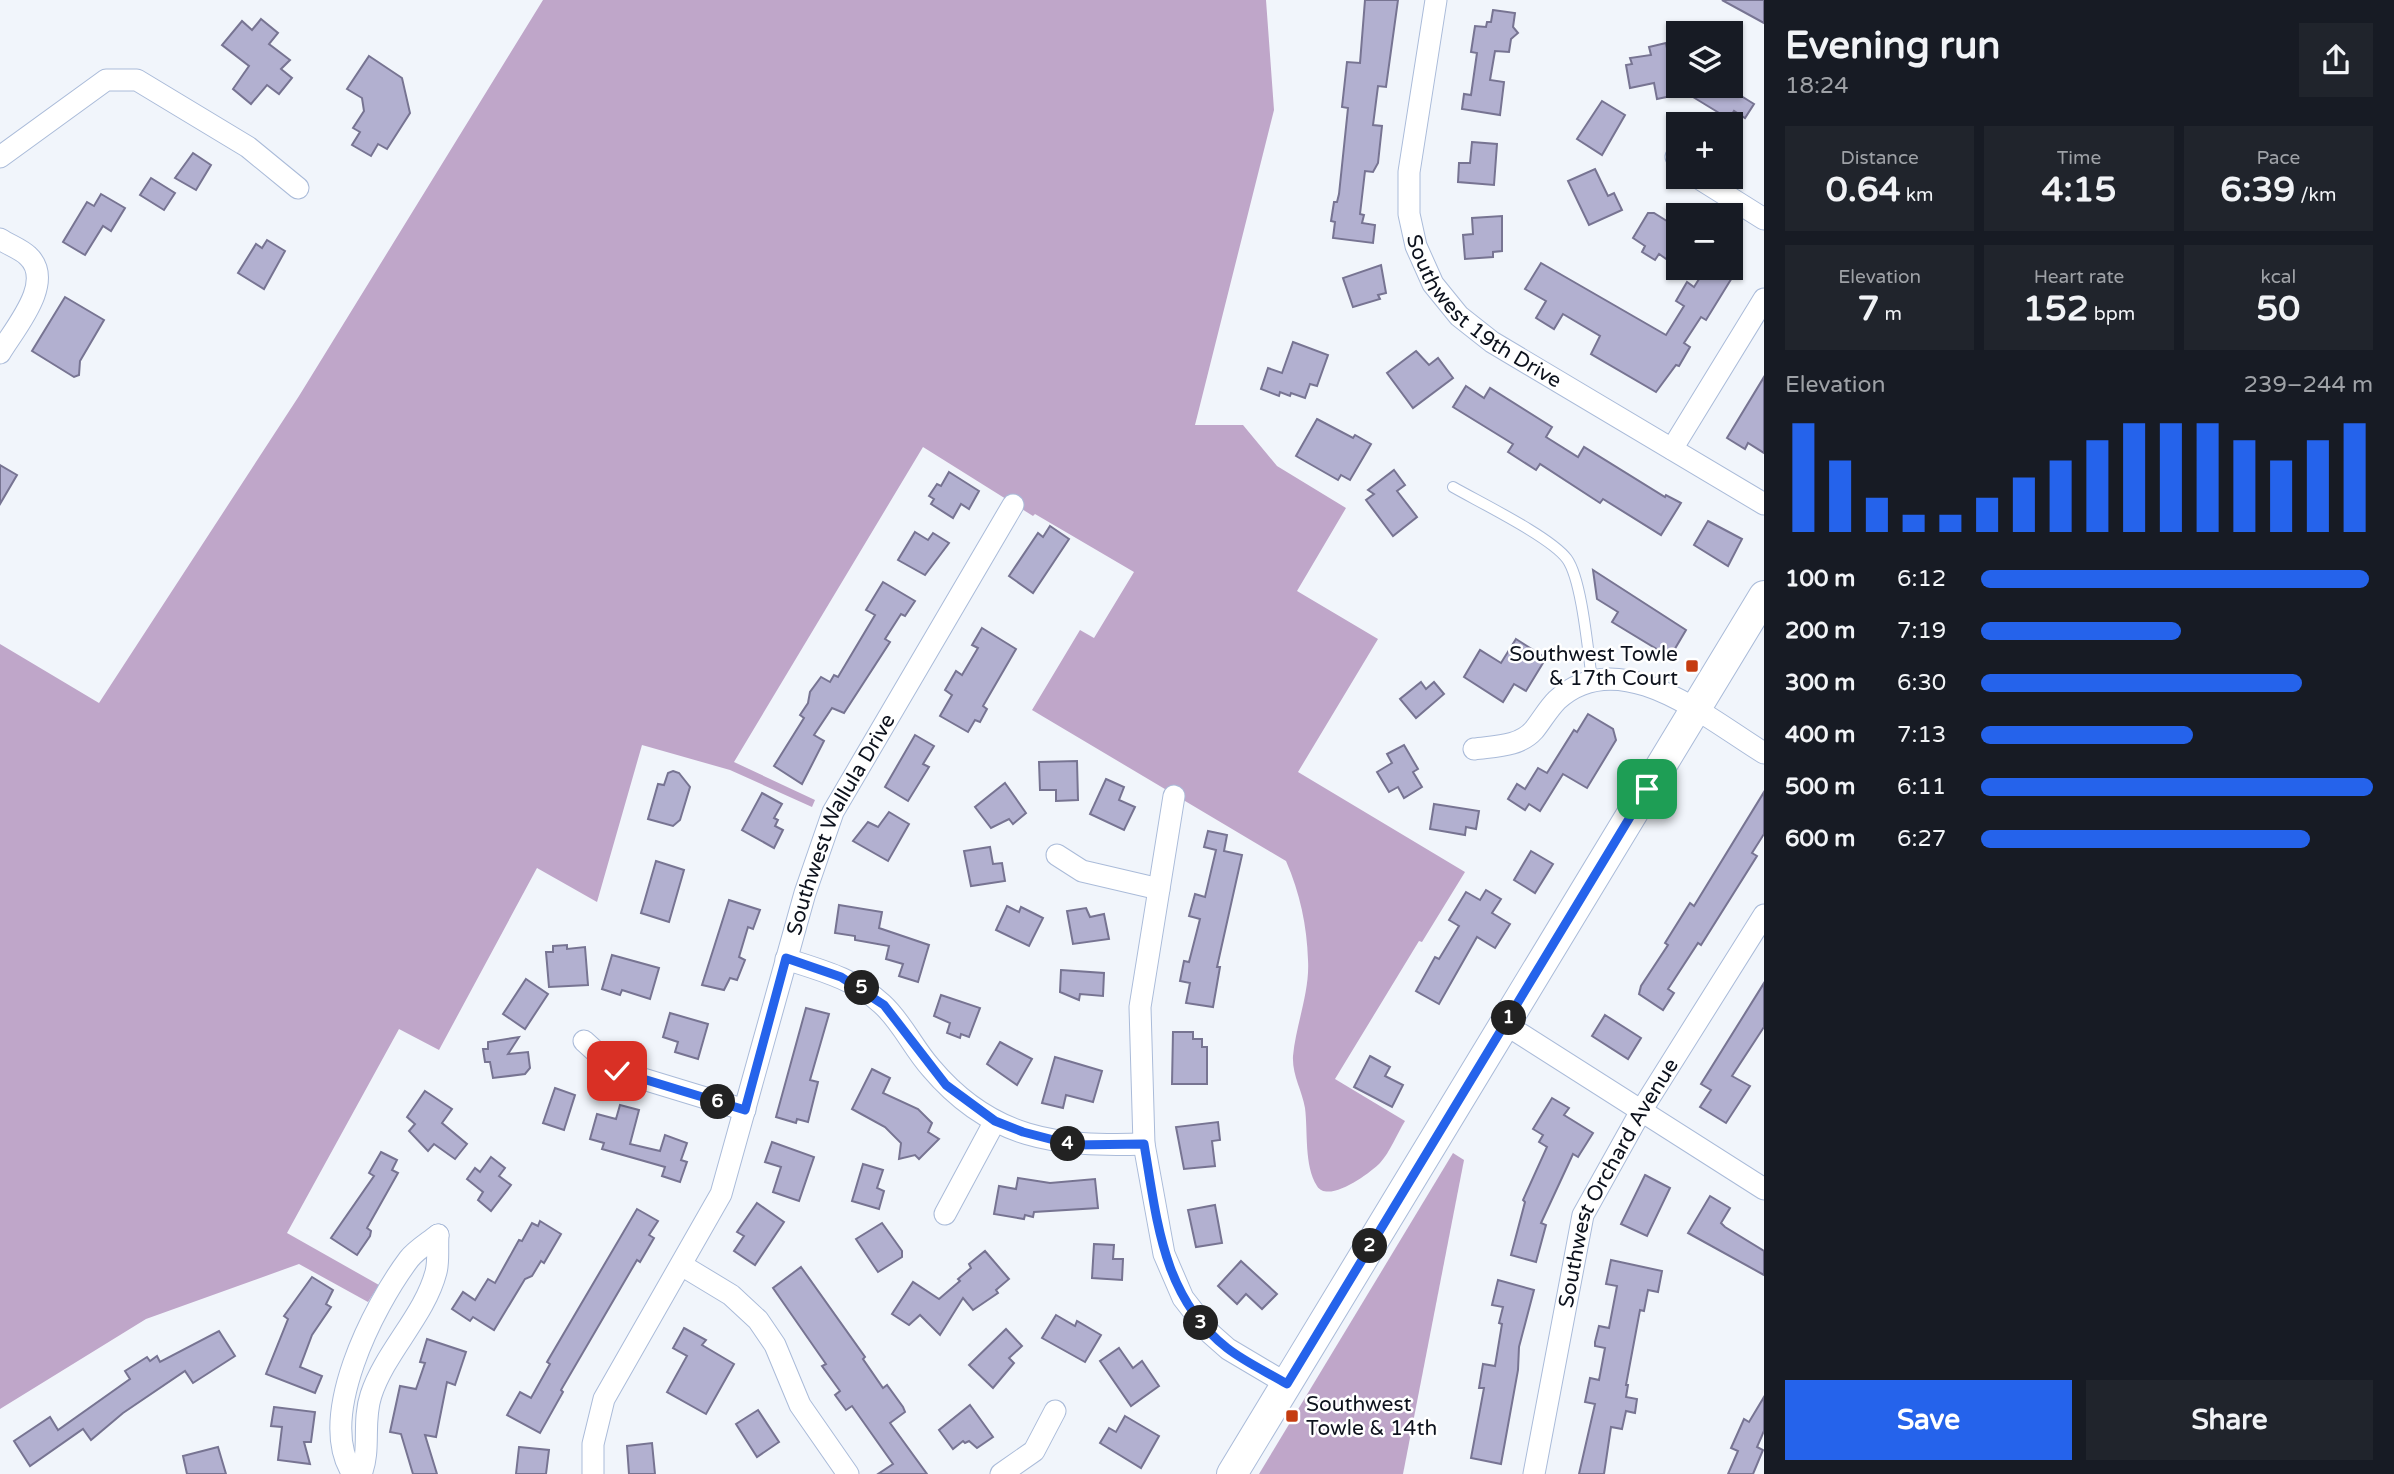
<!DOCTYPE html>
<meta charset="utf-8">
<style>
:root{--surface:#171b24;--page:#20242c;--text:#f1f3f6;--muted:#9ea1a6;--accent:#2563eb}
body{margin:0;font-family:"Varela Round",sans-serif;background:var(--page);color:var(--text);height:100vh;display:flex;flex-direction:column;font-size:26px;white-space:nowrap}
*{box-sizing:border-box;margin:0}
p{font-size:23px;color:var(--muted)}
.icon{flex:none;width:38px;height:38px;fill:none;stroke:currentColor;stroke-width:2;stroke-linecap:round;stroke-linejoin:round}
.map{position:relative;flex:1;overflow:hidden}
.sheet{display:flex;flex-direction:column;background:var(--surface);width:630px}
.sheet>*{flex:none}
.fabs{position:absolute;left:1666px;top:21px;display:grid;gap:14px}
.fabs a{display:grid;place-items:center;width:77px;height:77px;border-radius:0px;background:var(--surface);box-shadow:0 2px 5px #0004;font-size:35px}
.pin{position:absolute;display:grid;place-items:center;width:60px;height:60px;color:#fff;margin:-30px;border-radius:14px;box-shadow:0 4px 10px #0006}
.km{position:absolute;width:35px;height:35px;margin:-18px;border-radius:50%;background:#222;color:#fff;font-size:19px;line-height:35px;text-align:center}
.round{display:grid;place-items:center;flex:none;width:74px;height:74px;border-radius:0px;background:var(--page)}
.head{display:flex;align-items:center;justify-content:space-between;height:119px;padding:0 21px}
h1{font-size:38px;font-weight:700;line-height:52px}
.metrics{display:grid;grid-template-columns:repeat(3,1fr);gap:10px;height:119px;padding:7px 21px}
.metrics div{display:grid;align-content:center;border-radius:0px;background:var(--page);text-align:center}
.metrics b{font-size:35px;font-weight:700}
.metrics small{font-size:19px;font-weight:400}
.metrics p{font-size:19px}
.chart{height:196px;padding:14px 21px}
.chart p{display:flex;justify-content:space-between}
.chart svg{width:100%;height:126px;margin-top:7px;stroke:var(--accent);stroke-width:6}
.action{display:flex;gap:14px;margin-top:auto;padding:14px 21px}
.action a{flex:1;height:80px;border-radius:0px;background:var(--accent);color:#fff;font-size:28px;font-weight:700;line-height:80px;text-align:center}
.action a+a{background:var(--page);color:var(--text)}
ul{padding:0 21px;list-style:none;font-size:23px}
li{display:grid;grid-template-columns:112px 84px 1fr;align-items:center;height:52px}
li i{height:18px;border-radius:9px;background:var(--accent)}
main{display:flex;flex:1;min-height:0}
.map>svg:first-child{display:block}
</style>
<main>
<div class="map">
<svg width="1764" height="1474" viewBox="0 0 1764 1474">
<rect width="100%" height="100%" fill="#f1f5fb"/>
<g fill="#bfa6c9">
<path d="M543,0H1266L1274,110L1195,425H1243L1277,466L1346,508L1297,591L1378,639L1298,772L1465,872L1422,942L1419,941L1335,1079L1405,1121C1397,1134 1390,1152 1380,1163C1369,1174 1328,1204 1317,1186C1304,1166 1308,1131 1305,1108C1302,1090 1292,1075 1293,1056C1296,1024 1310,992 1308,960C1307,926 1300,893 1286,861L1032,710L1080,630L1094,638L1134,572L1035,514L1033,516L923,447L734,762L815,800L812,807L730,770L642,745L597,902L537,868L439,1050L399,1029L287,1233L379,1285L368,1302L299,1264L146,1319L0,1409V644L99,703L299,396Z"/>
<polygon points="1453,1153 1464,1160 1403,1474 1259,1474"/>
</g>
<g fill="#b2b0d0" stroke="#777492" stroke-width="2">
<polygon points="1365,0 1398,0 1386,87 1378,86 1373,125 1382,126 1378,163 1373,172 1365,171 1360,214 1364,215 1362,223 1375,225 1373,243 1333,238 1335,222 1331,221 1334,202 1337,202 1339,194 1348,108 1342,107 1347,62 1360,63"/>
<polygon points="1722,0 1764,0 1764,23"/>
<polygon points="1493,10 1515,13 1513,27 1518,33 1511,39 1509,52 1495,51 1490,80 1504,82 1500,115 1462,109 1464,94 1471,95 1477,53 1471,52 1475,26 1486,27 1487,22 1491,22"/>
<polygon points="261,19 278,33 269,44 290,60 281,69 292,78 279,94 267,85 251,104 233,89 249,66 222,45 242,21 252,30"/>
<polygon points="1666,43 1676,95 1657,99 1654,83 1630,88 1626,65 1632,64 1630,58 1651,55 1649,47"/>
<polygon points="369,56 402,78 410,113 387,149 378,144 371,156 352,145 360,132 353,128 364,111 362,98 347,89"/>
<polygon points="1700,86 1725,86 1754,104 1745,118 1734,111 1729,119 1693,97"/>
<polygon points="1602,101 1625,115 1602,155 1577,139"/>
<polygon points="1472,142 1497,144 1494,185 1458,182 1459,163 1470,163"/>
<polygon points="193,153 211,165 196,190 175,178"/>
<polygon points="1595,169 1608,196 1614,193 1622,210 1589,225 1568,181"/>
<polygon points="151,178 175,193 164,210 140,195"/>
<polygon points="101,194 125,208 111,231 103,226 85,255 63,242 87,202 94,206"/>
<polygon points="1648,213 1654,213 1678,228 1678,253 1672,263 1659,254 1655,260 1642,252 1645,246 1633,238"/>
<polygon points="1502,216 1502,251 1493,252 1493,257 1465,259 1463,235 1473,234 1472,218"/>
<polygon points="267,240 285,251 264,289 238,273 256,244 262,248"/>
<polygon points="1541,263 1666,335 1684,306 1676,301 1687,282 1694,287 1706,268 1738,268 1706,320 1701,317 1684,343 1690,347 1679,366 1676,365 1656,392 1591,354 1600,336 1563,314 1554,329 1536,318 1546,301 1525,289"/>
<polygon points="1381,265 1386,293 1378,295 1380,299 1353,307 1343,278"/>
<polygon points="65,297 104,320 80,361 79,375 74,377 32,351"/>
<polygon points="1293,342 1328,355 1317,386 1310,384 1305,398 1291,393 1290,396 1280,392 1279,396 1261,389 1268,368 1282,373"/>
<polygon points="1416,351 1429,365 1438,358 1453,378 1413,408 1387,373"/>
<polygon points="1764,377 1764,453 1748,443 1745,449 1727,438"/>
<polygon points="1466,386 1484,398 1490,388 1552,427 1546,437 1578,457 1584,447 1665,497 1666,495 1681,503 1661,535 1603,499 1600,503 1540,464 1536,470 1508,452 1513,444 1453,407"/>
<polygon points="1317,419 1353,438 1355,435 1371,444 1350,480 1341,475 1338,480 1296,456"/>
<polygon points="0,465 17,475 0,504"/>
<polygon points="1394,470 1405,485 1397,491 1417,517 1393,536 1366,500 1374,494 1368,490"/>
<polygon points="949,472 979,491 969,509 961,504 953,518 931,504 934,499 929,496 937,484 941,486"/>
<polygon points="1708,521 1742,539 1728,566 1694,545"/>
<polygon points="1050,526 1069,539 1033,593 1009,576 1038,533 1043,537"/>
<polygon points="915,532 928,540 933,533 949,543 925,575 898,560"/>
<polygon points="1593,570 1686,630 1670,657 1612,622 1618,612 1597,599"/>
<polygon points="883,582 915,601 905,616 901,614 885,639 890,642 844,713 832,708 814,735 824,741 802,784 774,766 804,718 800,715 808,703 810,692 821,677 830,682 834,675 838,677 875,615 866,610"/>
<polygon points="982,628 1016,649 983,706 987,709 980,722 975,720 968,732 940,716 952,695 945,690 956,671 962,675 978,648 972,645"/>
<polygon points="1516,639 1546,658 1526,691 1514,684 1503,702 1464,677 1480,650 1501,663"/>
<polygon points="1421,682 1426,689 1434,682 1444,694 1416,718 1400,699"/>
<polygon points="1588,714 1613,729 1616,740 1587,788 1563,774 1540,811 1529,804 1525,810 1508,799 1517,784 1525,789 1538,768 1547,773 1574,730 1577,732"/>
<polygon points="915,735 934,746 923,764 929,767 908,801 885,787"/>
<polygon points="1404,745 1418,769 1413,772 1422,787 1404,798 1398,787 1389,792 1377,772 1392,763 1387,754"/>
<polygon points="1077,761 1078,800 1056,801 1056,790 1040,790 1039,762"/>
<polygon points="673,771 679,773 690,787 680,820 673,826 648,819 658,784 664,785 668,773"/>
<polygon points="1106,779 1124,787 1119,800 1135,807 1124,830 1090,814"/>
<polygon points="1005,783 1026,813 1013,824 1009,819 991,828 975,807"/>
<polygon points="1764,792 1764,834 1752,853 1757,856 1701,945 1698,943 1668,989 1674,993 1663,1010 1639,994 1641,986 1668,945 1665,943 1690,903 1694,906"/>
<polygon points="762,793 782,804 774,818 778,820 775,826 783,830 774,848 742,830"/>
<polygon points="1434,804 1479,811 1476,829 1466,827 1465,835 1430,829"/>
<polygon points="889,812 909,824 888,861 853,841 868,822 878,827"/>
<polygon points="1208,831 1227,835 1224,851 1242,855 1217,967 1220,967 1213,1007 1186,1003 1190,983 1180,981 1184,961 1189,962 1200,919 1189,916 1195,894 1205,897 1216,850 1204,847"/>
<polygon points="990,847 993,864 1002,863 1005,881 971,886 964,851"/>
<polygon points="1531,851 1553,864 1535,893 1514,880"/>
<polygon points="656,861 684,870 669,922 641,913"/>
<polygon points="1486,890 1501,899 1492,913 1510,924 1495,948 1477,937 1439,1004 1416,991 1435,957 1439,959 1459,926 1449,920 1466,892 1480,900"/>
<polygon points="729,900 760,910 753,929 748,927 739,957 745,960 737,980 730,978 724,990 702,985"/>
<polygon points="839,905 882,912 879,928 929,945 918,982 899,976 903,964 886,959 889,946 855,940 855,936 835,933"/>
<polygon points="1007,906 1019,912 1021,907 1043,918 1029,946 996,930"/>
<polygon points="1086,908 1090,917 1104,914 1109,939 1073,944 1067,911"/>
<polygon points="567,945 567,949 585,947 588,985 549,987 546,952 553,952 553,946"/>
<polygon points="612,955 659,968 650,999 622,990 620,995 602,989"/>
<polygon points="1061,970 1104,973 1103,996 1080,994 1079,1000 1060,992"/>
<polygon points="526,979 548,994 525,1029 503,1014"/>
<polygon points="1764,983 1764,1027 1732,1076 1750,1086 1726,1123 1700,1107 1711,1090 1701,1084"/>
<polygon points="941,995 980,1008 969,1037 961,1034 960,1038 947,1033 950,1023 934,1016"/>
<polygon points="806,1008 829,1014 810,1080 818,1082 808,1122 797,1119 796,1123 776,1117"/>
<polygon points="670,1013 708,1024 698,1059 675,1052 678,1042 663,1037"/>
<polygon points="1605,1015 1641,1038 1628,1059 1592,1036"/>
<polygon points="1173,1032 1193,1032 1193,1039 1202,1039 1202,1047 1207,1047 1207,1084 1172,1084"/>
<polygon points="519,1037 508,1054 528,1052 530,1068 525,1074 493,1078 490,1062 485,1062 483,1049 488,1049 488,1042"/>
<polygon points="1000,1042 1032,1059 1017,1085 987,1064"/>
<polygon points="1370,1056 1390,1067 1385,1076 1403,1085 1392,1107 1354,1087"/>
<polygon points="1055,1057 1102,1071 1093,1102 1066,1095 1063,1108 1042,1103"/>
<polygon points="872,1069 890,1078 883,1093 918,1109 932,1123 928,1132 939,1139 919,1159 915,1155 899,1159 901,1143 885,1127 852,1109"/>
<polygon points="555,1088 575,1095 564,1130 543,1123"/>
<polygon points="425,1091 452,1109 442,1123 467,1144 455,1159 434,1144 428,1151 409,1131 415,1124 407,1117"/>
<polygon points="1552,1098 1569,1108 1564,1115 1593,1133 1578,1157 1573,1154 1541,1223 1546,1225 1536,1262 1511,1255 1525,1202 1523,1200 1547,1147 1539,1142 1543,1135 1533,1129"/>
<polygon points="620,1105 639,1110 630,1144 660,1151 665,1135 687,1143 681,1160 687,1162 680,1182 662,1176 665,1167 602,1149 604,1143 590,1139 597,1114 616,1119"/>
<polygon points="1218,1122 1220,1140 1212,1141 1215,1166 1184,1169 1176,1127"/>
<polygon points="772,1142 814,1157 799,1201 773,1192 781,1167 765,1162"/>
<polygon points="381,1152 397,1160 392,1170 398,1173 367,1228 371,1231 370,1236 357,1255 331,1238 374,1176 369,1173"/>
<polygon points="491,1157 505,1168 499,1176 511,1185 491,1211 478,1200 483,1192 467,1179 475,1168 480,1172"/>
<polygon points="863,1164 883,1170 877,1188 884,1191 879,1209 852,1201"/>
<polygon points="1645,1175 1670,1188 1647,1236 1621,1224"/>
<polygon points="1018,1178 1050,1183 1095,1179 1098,1208 1034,1212 1033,1217 1025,1215 1024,1219 994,1214 999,1186 1016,1189"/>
<polygon points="1710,1196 1730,1208 1721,1223 1725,1227 1764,1251 1764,1275 1688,1233"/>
<polygon points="757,1203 784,1222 755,1265 734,1251 744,1236 737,1232"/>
<polygon points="1215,1205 1222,1243 1196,1247 1188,1210"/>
<polygon points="637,1209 658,1221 649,1235 654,1238 640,1262 637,1260 561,1390 563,1392 540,1433 507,1415 520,1392 531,1398 550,1364 547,1362"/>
<polygon points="540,1221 561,1234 544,1263 541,1261 532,1276 525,1279 494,1330 473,1317 470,1321 452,1309 463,1292 475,1300 488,1279 495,1283 519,1240 522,1241 532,1223 538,1226"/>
<polygon points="882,1223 902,1251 902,1257 878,1272 856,1239"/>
<polygon points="1094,1244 1114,1245 1113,1259 1123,1259 1122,1280 1092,1278"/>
<polygon points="985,1251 1009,1279 996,1290 998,1293 973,1310 963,1298 940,1335 920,1315 909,1325 892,1314 913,1282 939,1299 960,1281 958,1279 971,1268 969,1264"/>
<polygon points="1611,1260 1662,1271 1658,1292 1648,1290 1644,1311 1640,1310 1626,1385 1628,1385 1626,1397 1637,1399 1635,1413 1626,1411 1622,1429 1611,1427 1604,1474 1579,1474 1595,1404 1585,1402 1590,1378 1599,1380 1605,1348 1595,1346 1595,1342 1599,1326 1609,1328 1617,1286 1606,1284"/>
<polygon points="1241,1261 1277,1294 1262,1309 1246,1294 1237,1304 1218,1286"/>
<polygon points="801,1267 865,1357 863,1359 883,1388 887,1385 903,1407 905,1412 890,1423 927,1474 878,1474 893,1464 852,1406 846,1410 835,1395 840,1391 822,1366 826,1364 773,1288"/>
<polygon points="312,1277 333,1290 326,1304 331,1307 312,1335 300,1367 322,1376 315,1393 266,1374 288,1319 284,1316"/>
<polygon points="1498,1280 1534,1290 1519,1347 1518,1370 1501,1464 1471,1458 1484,1388 1479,1388 1483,1364 1495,1366 1502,1324 1499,1323 1503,1307 1492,1305"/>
<polygon points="1056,1315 1075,1326 1077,1321 1101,1335 1085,1362 1042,1338"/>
<polygon points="684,1328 706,1340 702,1345 734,1364 706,1414 667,1392 687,1356 673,1348"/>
<polygon points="1006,1329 1022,1346 1009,1358 1014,1363 993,1388 969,1365"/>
<polygon points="219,1331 235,1356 193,1383 185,1371 123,1413 91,1440 83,1429 30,1466 14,1441 50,1417 58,1430 130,1379 125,1371 147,1357 150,1361 157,1356 160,1362"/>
<polygon points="427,1339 466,1352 455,1385 447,1382 436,1437 425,1435 437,1474 413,1474 401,1434 390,1432 400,1386 416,1389 425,1363 420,1362"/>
<polygon points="1119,1348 1133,1368 1142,1361 1159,1386 1131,1406 1100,1361"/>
<polygon points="1764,1397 1764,1431 1757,1447 1763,1450 1753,1474 1728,1474 1738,1451 1731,1448 1744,1419 1749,1422"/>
<polygon points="970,1405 993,1437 977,1448 969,1441 965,1443 963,1441 953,1449 939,1430"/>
<polygon points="274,1407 315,1412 311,1442 304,1442 310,1464 278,1460 282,1427 271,1426"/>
<polygon points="758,1410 779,1442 757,1457 736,1424"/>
<polygon points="1125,1416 1159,1436 1141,1468 1100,1443 1109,1428 1116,1432"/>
<polygon points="652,1443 655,1474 629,1474 627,1446"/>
<polygon points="218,1447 226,1474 187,1474 183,1456"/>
<polygon points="519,1447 549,1450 546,1474 516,1474"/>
</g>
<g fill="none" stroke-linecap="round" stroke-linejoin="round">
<defs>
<path id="lane" d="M1453,487C1479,502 1551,537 1567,559C1582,580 1588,652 1592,680"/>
<g id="street">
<path id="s1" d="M1436,0L1409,172V214L1416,246L1433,284L1459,316L1492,342L1764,504"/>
<polyline points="0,157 106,80 137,80 248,147 298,188"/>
<polyline points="1676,157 1678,159"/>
<polyline points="1697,177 1764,219"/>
<path d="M0,239C9,245 21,249 28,256C56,282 14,329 0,353"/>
<polyline points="1672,449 1764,299"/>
<path d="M1474,749C1495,746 1519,747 1534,730C1542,720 1548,709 1557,700C1620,642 1708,719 1764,753"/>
<polyline points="1174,796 1140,1007 1144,1144 1164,1254 1183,1298 1211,1334 1228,1349 1287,1384"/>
<polyline points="1057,855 1082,871 1159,889"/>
<path d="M786,959C820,970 855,979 882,1004C902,1022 913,1048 931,1068C991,1139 1056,1147 1144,1144"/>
<polyline points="1505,1024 1764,1189"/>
<polyline points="584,1041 617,1071 745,1110"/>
<polyline points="945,1214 995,1121"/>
<polyline points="683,1266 731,1295 758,1320 775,1345 800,1405 848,1474"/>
<path d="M353,1474C316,1418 373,1307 409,1259C416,1250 428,1243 438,1235"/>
<path d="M361,1474C371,1449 362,1422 371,1395C385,1352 425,1315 436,1272C439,1261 437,1247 438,1235"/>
<path id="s2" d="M593,1474V1444L604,1399L721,1194L805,893L833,812L1013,505"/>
<polyline points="1001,1474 1034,1451 1055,1411"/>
<path id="s3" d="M1534,1474L1583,1215L1641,1111L1764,915"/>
</g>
<polyline id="secondary" points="1232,1474 1764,596"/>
</defs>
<use href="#lane" stroke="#aabbd9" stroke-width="12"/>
<use href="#street" stroke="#aabbd9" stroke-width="23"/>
<use href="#secondary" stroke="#aabbd9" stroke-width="32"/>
<use href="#lane" stroke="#fff" stroke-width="10"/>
<use href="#street" stroke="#fff" stroke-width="21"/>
<use href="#secondary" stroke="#fff" stroke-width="30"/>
</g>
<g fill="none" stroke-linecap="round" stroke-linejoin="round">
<defs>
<path id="route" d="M617,1071L745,1110L786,958L841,977L884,1005L946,1085L995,1121L1023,1132L1073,1145L1144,1144C1157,1219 1162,1297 1227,1348C1245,1362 1267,1372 1287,1384L1647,789"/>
</defs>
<use href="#route" stroke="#fff" stroke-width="14"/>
<use href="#route" stroke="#2563eb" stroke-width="9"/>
</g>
<g fill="#c53c10" stroke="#fff" stroke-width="2.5">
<rect x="1685" y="659" width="14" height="14" rx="3.5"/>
<rect x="1285" y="1409" width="14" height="14" rx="3.5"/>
</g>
<g text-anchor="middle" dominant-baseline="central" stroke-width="5" stroke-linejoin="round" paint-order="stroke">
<g font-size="21" fill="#0d121d" stroke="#fff">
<text stroke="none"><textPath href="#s1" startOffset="345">Southwest 19th Drive</textPath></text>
<text stroke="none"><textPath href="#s2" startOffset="702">Southwest Wallula Drive</textPath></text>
<text stroke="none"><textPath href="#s3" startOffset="306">Southwest Orchard Avenue</textPath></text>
</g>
<g font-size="21" fill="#0d121d" stroke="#fff" text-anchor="end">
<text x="1678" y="654">Southwest Towle<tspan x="1678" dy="24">&amp; 17th Court</tspan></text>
<text x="1306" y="1404" text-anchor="start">Southwest<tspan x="1306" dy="24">Towle &amp; 14th</tspan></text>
</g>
</g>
</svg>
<div class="fabs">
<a><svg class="icon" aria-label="layers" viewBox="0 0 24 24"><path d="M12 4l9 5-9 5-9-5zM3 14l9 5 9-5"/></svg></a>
<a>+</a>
<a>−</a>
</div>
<div class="pin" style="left:1647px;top:789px;background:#1e9e55"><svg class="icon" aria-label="arrive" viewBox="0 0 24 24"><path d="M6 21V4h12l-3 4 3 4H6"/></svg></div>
<div class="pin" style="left:617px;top:1071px;background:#d93025"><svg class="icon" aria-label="check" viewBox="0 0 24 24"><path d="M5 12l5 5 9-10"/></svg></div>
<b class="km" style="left:1509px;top:1018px">1</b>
<b class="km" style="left:1370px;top:1246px">2</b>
<b class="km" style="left:1201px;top:1323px">3</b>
<b class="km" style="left:1068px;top:1144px">4</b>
<b class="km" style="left:862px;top:988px">5</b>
<b class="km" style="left:718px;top:1102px">6</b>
</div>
<section class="sheet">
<div class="head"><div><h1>Evening run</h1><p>18:24</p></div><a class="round"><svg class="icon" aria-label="share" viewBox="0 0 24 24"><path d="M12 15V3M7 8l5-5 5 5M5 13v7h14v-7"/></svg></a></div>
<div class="metrics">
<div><p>Distance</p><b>0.64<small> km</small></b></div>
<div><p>Time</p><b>4:15</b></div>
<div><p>Pace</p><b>6:39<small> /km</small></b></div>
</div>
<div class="metrics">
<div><p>Elevation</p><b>7<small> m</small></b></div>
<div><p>Heart rate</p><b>152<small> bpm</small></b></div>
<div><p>kcal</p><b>50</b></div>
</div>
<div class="chart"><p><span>Elevation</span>239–244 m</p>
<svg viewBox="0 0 160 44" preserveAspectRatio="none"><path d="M5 44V6M15 44V19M25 44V32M35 44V38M45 44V38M55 44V32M65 44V25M75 44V19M85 44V12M95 44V6M105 44V6M115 44V6M125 44V12M135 44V19M145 44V12M155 44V6"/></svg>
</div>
<ul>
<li><b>100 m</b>6:12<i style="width:99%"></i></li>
<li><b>200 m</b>7:19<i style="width:51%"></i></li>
<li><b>300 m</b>6:30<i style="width:82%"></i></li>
<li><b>400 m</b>7:13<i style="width:54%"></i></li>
<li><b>500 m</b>6:11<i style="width:100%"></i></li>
<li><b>600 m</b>6:27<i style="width:84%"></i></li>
</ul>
<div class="action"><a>Save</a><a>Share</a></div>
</section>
</main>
